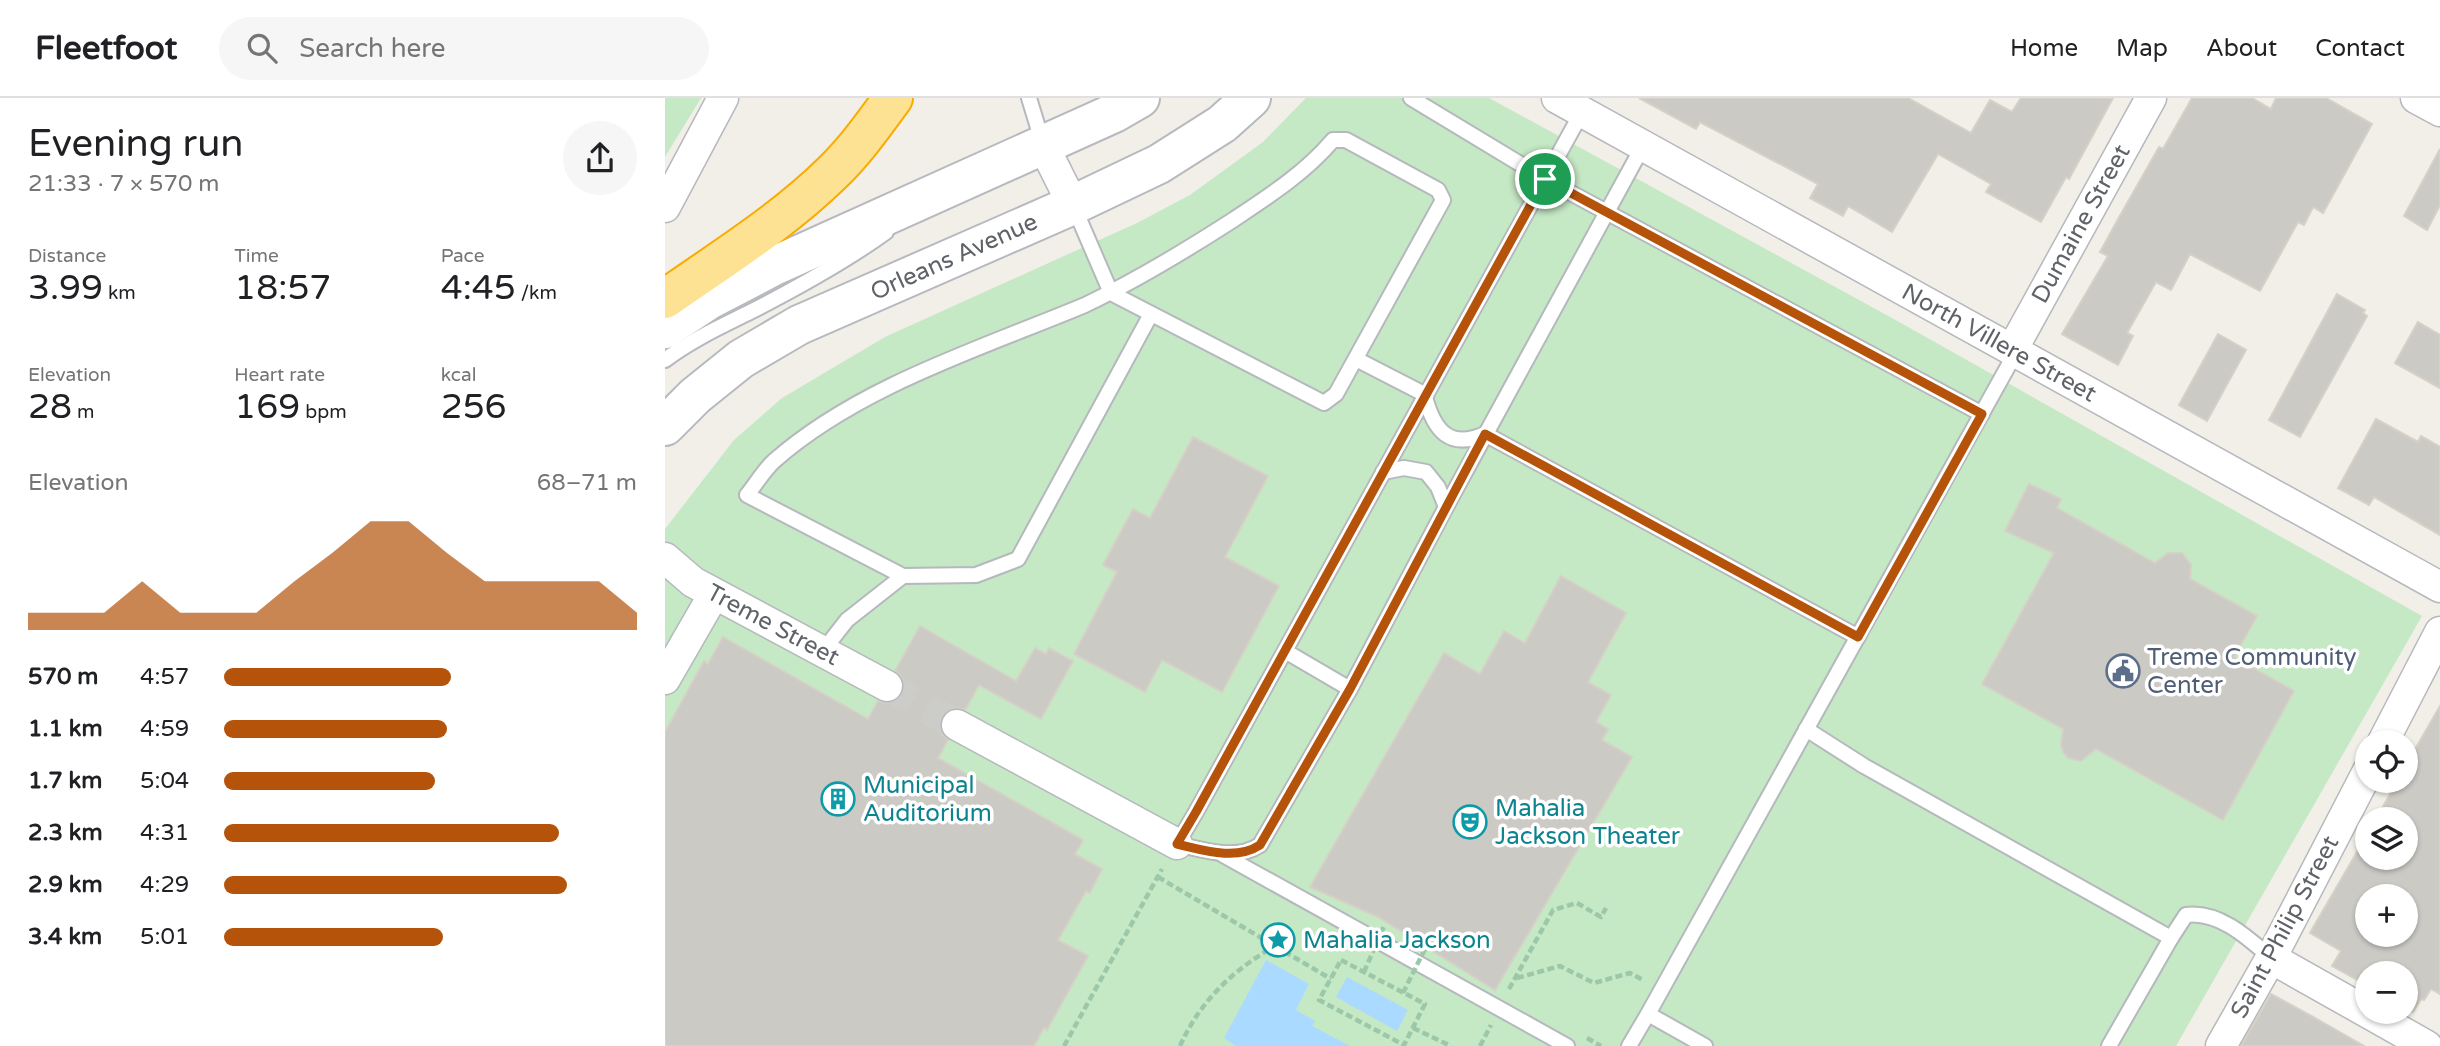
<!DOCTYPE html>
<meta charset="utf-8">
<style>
:root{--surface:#fff;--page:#f6f6f6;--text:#202124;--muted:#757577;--line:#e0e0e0;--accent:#b45309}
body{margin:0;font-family:"Varela Round",sans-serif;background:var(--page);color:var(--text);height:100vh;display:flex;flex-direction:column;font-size:26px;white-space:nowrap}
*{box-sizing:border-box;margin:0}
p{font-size:23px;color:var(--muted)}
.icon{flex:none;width:38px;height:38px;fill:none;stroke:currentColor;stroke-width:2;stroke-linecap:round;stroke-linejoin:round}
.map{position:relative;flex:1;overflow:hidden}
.sheet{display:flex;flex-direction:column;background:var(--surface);width:665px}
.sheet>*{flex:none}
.buttons{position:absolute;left:1690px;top:632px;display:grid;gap:14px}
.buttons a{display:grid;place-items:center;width:63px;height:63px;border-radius:50%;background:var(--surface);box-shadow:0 2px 5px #0004;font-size:35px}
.pin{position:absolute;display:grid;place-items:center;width:60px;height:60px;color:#fff;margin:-30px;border:4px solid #fff;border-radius:50%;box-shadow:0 2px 7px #0007}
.round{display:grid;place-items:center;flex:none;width:74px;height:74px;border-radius:37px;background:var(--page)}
.head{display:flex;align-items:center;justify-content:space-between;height:119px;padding:0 28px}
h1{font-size:38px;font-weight:600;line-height:52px}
.figures{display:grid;grid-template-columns:repeat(3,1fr);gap:10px;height:119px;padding:7px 28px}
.figures div{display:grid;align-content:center}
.figures b{font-size:35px;font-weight:600}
.figures small{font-size:19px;font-weight:400}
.figures p{font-size:19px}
.chart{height:196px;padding:14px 28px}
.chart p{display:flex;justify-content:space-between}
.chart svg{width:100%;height:126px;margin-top:7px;fill:var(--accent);opacity:.7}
ul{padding:0 28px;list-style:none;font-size:23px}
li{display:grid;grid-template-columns:112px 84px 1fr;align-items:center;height:52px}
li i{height:18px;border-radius:9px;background:var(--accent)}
header{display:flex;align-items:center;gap:42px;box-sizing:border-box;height:98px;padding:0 35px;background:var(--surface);border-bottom:2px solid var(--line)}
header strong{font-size:33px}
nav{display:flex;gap:38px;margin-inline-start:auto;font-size:24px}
.search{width:490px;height:63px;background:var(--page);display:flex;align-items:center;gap:18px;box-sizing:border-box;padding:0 24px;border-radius:38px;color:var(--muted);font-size:26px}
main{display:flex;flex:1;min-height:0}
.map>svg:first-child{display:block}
</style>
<header>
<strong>Fleetfoot</strong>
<div class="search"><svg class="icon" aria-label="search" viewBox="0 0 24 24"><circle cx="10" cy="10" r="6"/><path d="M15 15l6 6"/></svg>Search here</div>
<nav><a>Home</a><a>Map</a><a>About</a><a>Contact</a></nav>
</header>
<main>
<section class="sheet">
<div class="head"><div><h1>Evening run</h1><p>21:33 · 7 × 570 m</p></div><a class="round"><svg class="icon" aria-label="share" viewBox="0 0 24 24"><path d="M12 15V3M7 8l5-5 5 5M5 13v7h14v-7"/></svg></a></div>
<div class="figures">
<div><p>Distance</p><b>3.99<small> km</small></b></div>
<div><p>Time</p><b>18:57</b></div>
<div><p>Pace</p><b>4:45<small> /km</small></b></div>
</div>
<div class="figures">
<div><p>Elevation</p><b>28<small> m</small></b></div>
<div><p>Heart rate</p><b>169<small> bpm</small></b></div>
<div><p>kcal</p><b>256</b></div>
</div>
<div class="chart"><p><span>Elevation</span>68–71 m</p>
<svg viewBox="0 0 160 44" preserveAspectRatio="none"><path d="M0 44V38L10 38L20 38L30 27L40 38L50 38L60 38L70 27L80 17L90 6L100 6L110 17L120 27L130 27L140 27L150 27L160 38V44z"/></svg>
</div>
<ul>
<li><b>570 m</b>4:57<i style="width:55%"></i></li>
<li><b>1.1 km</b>4:59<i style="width:54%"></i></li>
<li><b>1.7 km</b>5:04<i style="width:51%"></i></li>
<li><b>2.3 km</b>4:31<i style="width:81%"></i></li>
<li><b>2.9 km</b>4:29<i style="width:83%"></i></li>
<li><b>3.4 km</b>5:01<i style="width:53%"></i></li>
</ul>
</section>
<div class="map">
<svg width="1775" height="948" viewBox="0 0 1775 948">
<rect width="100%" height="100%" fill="#f1efe8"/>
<g fill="#c5e8c5">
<polygon points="0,0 36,0 0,59"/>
<polygon points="641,0 824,0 1227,220 1757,518 1511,948 0,948 0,431 69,342 117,300 220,239 472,125 525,97 598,44"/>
</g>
<g fill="#aadaff">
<polygon points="601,862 644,886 631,912 650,923 647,928 685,948 571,948 559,940"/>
<polygon points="682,879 743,912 732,933 671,899"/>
</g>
<g fill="#cccac5" stroke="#d6d1c6" stroke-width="2" fill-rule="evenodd">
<polygon points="974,0 1243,0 1306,35 1325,2 1347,14 1356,0 1448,0 1404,81 1401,79 1376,124 1321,94 1326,86 1273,56 1227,134 1183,108 1178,118 1145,100 1153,86 1035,24 1031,31"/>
<polygon points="1527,0 1587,0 1606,11 1611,0 1661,0 1707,26 1658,115 1648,109 1639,127 1633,124 1595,193 1525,156 1506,192 1491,184 1462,235 1468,238 1453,267 1397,236 1443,158 1435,154 1452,123 1494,49 1498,51"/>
<polygon points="1775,51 1775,107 1762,132 1739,118"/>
<polygon points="1672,196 1700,212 1698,215 1702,218 1635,339 1604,322"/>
<polygon points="1753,224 1775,237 1775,290 1730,265"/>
<polygon points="1553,236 1581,252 1542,323 1514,307"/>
<polygon points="1711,321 1753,344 1756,338 1775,349 1775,437 1709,399 1704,407 1673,390"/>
<polygon points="528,339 603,378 560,459 614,488 557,594 497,562 480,594 409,556 452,474 438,467 468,411 485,420"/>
<polygon points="1364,386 1396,401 1392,410 1490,465 1503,455 1517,455 1526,467 1525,481 1592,518 1569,559 1629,593 1558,722 1431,651 1416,663 1403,660 1398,654 1396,647 1398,631 1317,586 1389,455 1340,433"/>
<polygon points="896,478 961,515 923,584 946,597 931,624 943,631 937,642 967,659 830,892 713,819 645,789 779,555 815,576 839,533 860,545"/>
<polygon points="255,528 351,583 370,550 381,556 384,550 408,563 376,621 314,587 300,612 292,610 283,612 277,618 275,627 277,636 283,642 273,660 418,742 410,756 437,771 425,795 421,793 393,842 423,858 382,932 379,930 369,948 0,948 0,634 39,563 43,566 58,539 203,621 213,603 223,605 231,603 237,597 239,587 236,578 230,573"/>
<path d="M1775,608V896L1766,891L1759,902L1756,901L1748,914L1741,911V875H1703V888L1667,868L1676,853L1645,835L1703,735V760H1741V721H1711L1733,682H1741V667ZM1703,798H1741V836H1703Z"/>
<polygon points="1606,896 1652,921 1699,948 1576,948"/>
</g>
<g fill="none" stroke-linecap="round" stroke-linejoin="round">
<polyline stroke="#ccccc8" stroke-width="30" stroke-dasharray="30 15" stroke-linecap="butt" points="222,588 292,627"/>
<defs>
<g id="lane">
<polyline points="364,0 378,46"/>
<polyline points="746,0 880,81 1317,316"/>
<path d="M917,14L531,714L512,746C538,752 571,763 595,747L685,591L781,409L978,48"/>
<polyline points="691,261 761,297"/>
<path d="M0,262C26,242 57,228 85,214C132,190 178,165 221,134"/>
<path d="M760,299C769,332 784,352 820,336L1193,539"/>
<polyline points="718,374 739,370 761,374 773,389 781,409"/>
<polyline points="238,478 311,477 353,461 486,216"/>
<polyline points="620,553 685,591"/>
<path d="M157,554L182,522L238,478L82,397C91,386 99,372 109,363C194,288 317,250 420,207C472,182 520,153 568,122C604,98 640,75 668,42H681L773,92L778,102L671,296L659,305L446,195L409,109"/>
<polyline points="1141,631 1199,668 1506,840"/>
<polyline points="558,757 902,948"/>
<polyline points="964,948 983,916"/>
<polyline points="1040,948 983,916 1351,254"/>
<path d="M1444,948L1506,840L1521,817C1554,813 1582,839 1606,860"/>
</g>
<g id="street">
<polyline points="892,0 1775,489"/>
<polyline points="1751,0 1775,13"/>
<polyline points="378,47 408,107"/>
<polyline points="0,109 58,0"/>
<polyline points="1347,252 1486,0"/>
<polyline points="0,460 28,484 222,588"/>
<polyline points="0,581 49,496"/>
<polyline points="292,627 512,746"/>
<polyline points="1718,644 1775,534"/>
<polyline points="1606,860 1762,948"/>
<polyline points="1556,948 1606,860 1703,673"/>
</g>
<g id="secondary">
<polyline points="0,231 44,202 109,168 449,15 475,0"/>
<polyline points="0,328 30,298 76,261 134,227 408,107 494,66 557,26 586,0"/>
</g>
<path id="highway" d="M0,201C57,161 117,124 167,75C190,53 209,26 228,0"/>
</defs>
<use href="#lane" stroke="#b5b8bc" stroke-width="18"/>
<use href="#street" stroke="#b5b8bc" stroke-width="33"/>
<use href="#secondary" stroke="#b6babf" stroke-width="42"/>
<use href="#highway" stroke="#f9ab00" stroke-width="42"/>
<g stroke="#9cc7a9" stroke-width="4.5" stroke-dasharray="7 3.5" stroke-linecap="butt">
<polyline points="493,779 666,881"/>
<polygon points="676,862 760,906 739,947 654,902"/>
<polyline points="852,880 895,868 929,885 965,875 978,882"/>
<polyline points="844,891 888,812 912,805 936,819 941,810"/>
<polyline points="748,930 786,948"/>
<polyline points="922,940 936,948"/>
<polyline points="399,948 497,771"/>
<path d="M515,948C535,903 568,872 610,848"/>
<polyline points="815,948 826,927"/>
</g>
<use href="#lane" stroke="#fff" stroke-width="14"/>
<use href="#street" stroke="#fff" stroke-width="30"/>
<use href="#secondary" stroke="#fff" stroke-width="38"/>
<use href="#highway" stroke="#fde293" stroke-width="38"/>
<g stroke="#9cc7a9" stroke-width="4.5" stroke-dasharray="7 3.5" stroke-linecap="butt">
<polyline points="699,874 720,826"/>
<polyline points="738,895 761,849"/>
</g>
</g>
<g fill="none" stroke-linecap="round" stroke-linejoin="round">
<defs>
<path id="route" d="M880,81L1317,316L1193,539L820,336L685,591L595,747C571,763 538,752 512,746L531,714Z"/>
</defs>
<use href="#route" stroke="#fff" stroke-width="14"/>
<use href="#route" stroke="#b45309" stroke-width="9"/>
</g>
<defs>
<symbol id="civic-ring" viewBox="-11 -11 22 22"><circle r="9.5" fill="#fff" stroke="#5c6f8a" stroke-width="1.5"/><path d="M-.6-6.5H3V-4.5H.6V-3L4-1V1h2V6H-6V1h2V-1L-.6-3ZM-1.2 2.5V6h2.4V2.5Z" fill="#5c6f8a"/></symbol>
<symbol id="building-ring" viewBox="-11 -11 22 22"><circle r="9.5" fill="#fff" stroke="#0f9aa8" stroke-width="1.5"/><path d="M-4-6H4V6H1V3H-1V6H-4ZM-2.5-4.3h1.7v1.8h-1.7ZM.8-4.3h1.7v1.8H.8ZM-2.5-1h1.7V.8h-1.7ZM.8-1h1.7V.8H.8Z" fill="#0f9aa8"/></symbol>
<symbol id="theatre-ring" viewBox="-11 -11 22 22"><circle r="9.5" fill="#fff" stroke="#0f9aa8" stroke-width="1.5"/><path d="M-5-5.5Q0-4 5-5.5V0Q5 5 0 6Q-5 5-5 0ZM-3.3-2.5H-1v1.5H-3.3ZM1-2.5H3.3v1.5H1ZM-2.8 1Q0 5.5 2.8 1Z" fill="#0f9aa8"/></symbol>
<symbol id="sight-ring" viewBox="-11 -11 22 22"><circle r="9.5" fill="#fff" stroke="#0f9aa8" stroke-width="1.5"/><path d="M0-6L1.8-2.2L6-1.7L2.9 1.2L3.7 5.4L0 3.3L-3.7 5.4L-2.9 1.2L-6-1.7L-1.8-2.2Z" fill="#0f9aa8"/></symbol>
</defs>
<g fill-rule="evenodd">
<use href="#civic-ring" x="1439" y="554" width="38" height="38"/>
<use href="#building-ring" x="154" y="682" width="38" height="38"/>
<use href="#theatre-ring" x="786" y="705" width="38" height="38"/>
<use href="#sight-ring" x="594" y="823" width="38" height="38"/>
</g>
<g text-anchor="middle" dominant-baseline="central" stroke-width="7" stroke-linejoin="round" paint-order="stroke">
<g font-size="24" fill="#5f6368" stroke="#fff">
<text transform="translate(1416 126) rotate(-61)">Dumaine Street</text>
<text transform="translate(289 159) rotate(-24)">Orleans Avenue</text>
<text transform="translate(1334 245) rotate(29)">North Villere Street</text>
<text transform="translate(108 527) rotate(28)">Treme Street</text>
<text transform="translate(1620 829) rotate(-62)">Saint Philip Street</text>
</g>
<g font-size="24" fill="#4e5e75" stroke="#fff" text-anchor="start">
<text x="1482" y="559">Treme Community<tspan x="1482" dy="28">Center</tspan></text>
</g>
<g font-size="24" fill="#0d838f" stroke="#fff" text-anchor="start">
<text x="198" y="687">Municipal<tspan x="198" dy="28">Auditorium</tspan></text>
<text x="830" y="710">Mahalia<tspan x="830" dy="28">Jackson Theater</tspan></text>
<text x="638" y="842">Mahalia Jackson</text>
</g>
</g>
</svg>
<div class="buttons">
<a><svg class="icon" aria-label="locate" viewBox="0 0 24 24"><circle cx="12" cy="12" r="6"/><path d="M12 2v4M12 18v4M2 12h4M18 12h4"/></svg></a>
<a><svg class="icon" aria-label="layers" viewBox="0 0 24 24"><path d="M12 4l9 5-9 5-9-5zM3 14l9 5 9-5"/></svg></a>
<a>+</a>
<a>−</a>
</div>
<div class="pin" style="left:880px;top:81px;background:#1e9e55"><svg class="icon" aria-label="arrive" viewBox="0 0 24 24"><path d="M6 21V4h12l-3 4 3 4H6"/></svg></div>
</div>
</main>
